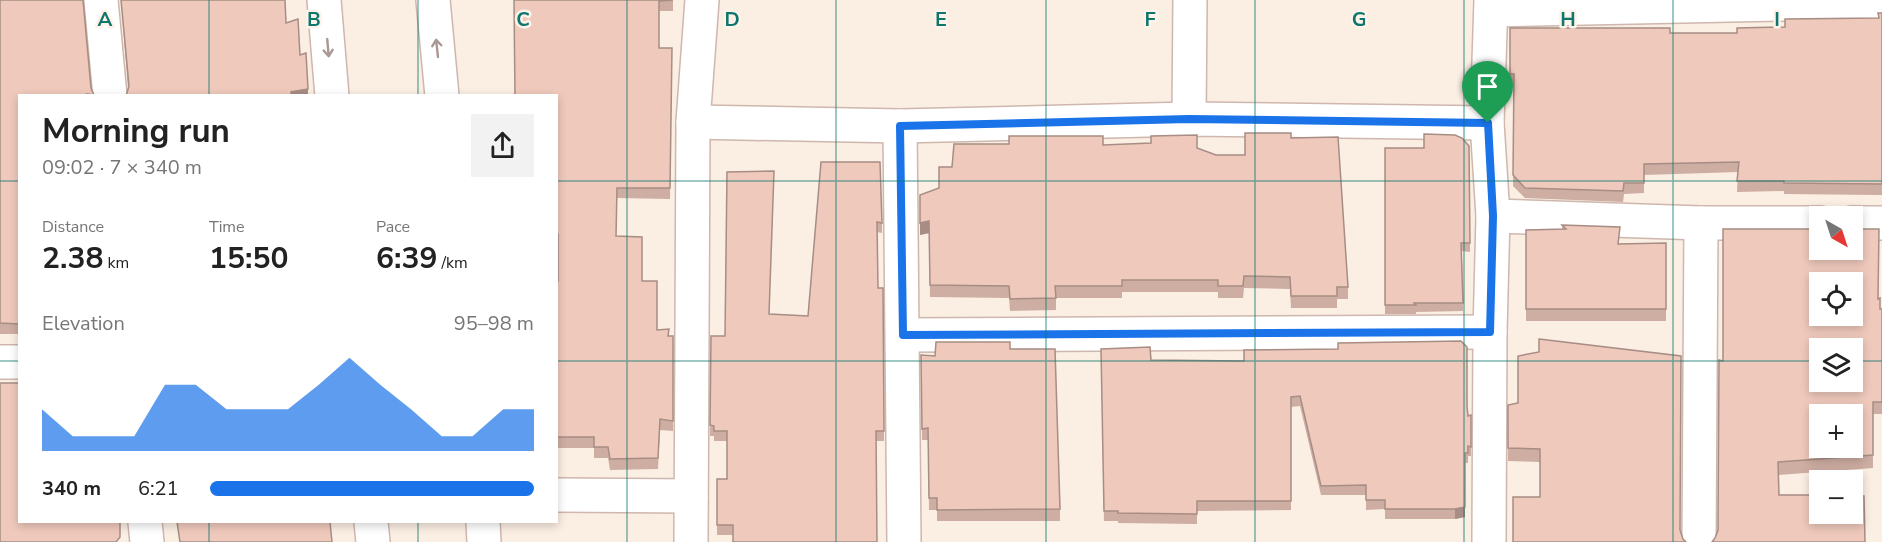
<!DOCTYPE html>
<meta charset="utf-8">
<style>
:root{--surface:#fff;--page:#f2f2f2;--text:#222;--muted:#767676;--accent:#1a73e8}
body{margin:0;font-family:"Nunito Sans",sans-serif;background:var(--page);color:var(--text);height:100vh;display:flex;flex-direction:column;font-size:22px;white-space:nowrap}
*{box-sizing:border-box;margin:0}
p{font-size:20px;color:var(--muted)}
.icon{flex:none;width:33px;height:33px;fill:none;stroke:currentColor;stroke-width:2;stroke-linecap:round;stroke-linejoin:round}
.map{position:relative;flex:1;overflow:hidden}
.sheet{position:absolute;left:18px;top:94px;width:540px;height:429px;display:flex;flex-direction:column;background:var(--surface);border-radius:0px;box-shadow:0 3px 9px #0003}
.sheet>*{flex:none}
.needle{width:39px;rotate:141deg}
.buttons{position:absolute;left:1809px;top:206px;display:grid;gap:12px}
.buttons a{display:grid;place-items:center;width:54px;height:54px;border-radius:0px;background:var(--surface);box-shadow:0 3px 9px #0003;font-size:30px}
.pin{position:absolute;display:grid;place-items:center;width:51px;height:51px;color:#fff;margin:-62px -26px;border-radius:50% 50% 50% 0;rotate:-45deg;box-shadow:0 0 6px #0007}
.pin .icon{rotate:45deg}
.round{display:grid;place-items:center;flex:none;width:63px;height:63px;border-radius:0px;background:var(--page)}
.summary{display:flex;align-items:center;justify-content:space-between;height:102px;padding:0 24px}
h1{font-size:33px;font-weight:700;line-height:45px}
.stats{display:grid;grid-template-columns:repeat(3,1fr);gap:9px;height:102px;padding:6px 24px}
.stats div{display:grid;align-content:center}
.stats b{font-size:30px;font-weight:700}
.stats small{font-size:16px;font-weight:400}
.stats p{font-size:16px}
.chart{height:168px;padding:12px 24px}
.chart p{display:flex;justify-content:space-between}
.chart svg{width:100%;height:108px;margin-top:6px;fill:var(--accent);opacity:.7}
ul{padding:0 24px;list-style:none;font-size:20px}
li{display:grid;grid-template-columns:96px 72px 1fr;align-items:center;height:45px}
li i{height:15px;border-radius:8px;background:var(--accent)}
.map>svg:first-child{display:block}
</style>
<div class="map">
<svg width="1882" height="542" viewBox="0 0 1882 542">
<rect width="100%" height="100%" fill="#fbeee3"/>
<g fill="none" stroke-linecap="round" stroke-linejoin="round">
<defs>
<g id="minor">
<polyline points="101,0 110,96"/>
<polyline points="1491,10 1882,2"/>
<polyline points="1189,119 1190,0"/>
<polyline points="693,122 900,126 1189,119 1487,123"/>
<polyline points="900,126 904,542"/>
<polyline points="1493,216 1701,223 1820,223"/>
<polyline points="1852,223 1882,223"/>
<polyline points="903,335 1490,332"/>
<polyline points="0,362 20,362"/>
<polyline points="556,495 691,496"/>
<polyline points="145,522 147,542"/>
<polyline points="691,542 693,122 702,0"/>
<polyline points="1489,542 1490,332 1493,216 1487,123 1491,0"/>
<polyline points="1699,542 1701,223"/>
</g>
<g id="tertiary">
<polyline points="324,0 332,96"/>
<polyline points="433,0 442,96"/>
<polyline points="371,522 373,542"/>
<polyline points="483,522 484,542"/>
</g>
</defs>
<use href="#minor" stroke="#ceb7ad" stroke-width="36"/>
<use href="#tertiary" stroke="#ceb7ad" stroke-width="36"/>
<use href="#minor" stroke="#fff" stroke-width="33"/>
<use href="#tertiary" stroke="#fff" stroke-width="33"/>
</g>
<g fill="#ceada2">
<polygon points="0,0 91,88 94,95 94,96 20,96 20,334 0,334"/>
<polygon points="121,0 258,0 286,23 300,55 308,96 127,95 128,89"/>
<polygon points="514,0 673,0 673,11 659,11 659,48 672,48 670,199 617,198 616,236 642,281 657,330 668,336 673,336 673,431 660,430 658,469 610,470 608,458 594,458 594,448 556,448 556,281 558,281 558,244 556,244 556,96"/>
<polygon points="1882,13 1882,195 1784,194 1784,191 1737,192 1738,172 1644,175 1644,193 1624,194 1623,202 1525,198 1513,186 1514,85 1510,85 1510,28 1670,33 1737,33 1785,27 1879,18"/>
<polygon points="1291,138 1348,287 1348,299 1337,299 1337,308 1291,308 1290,289 1244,288 1243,298 1218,298 1218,292 1122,292 1122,298 1056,298 1056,310 1010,311 1009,298 930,297 929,233 920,235 920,195 939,188 952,167 1103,145 1197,148 1216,155 1245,155"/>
<polygon points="1469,146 1470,252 1462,251 1463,311 1416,312 1416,314 1385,314 1385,148 1424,148"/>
<polygon points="821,162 882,223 882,233 877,232 878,288 883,288 884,441 876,441 733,535 717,535 717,479 727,479 727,441 714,441 714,436 710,436 711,336 725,336 769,314 808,316"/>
<polygon points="1562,225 1620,244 1666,243 1666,321 1526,321 1526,230 1562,229"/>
<polygon points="1878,299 1880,309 1882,309 1882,414 1873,414 1873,468 1778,475 1779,495 1715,538 1718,530 1723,361"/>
<polygon points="1010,349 1060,509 1060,521 937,521 937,510 929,510 928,440 922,440 921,355 935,356"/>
<polygon points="1101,349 1151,360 1467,407 1468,416 1471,415 1471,456 1468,456 1468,463 1465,463 1465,517 1455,519 1385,519 1385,509 1366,510 1366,495 1321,495 1300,406 1291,407 1291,510 1197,511 1197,524 1118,523 1118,521 1104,521"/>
<polygon points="1681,356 1540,497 1540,462 1508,461 1508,405"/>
</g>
<g fill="#a78d84">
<polygon points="308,89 308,96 291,96 291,92"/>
<polygon points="929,221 929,233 920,235 920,223"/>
<polygon points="1465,453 1465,517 1455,519 1455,509"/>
</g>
<g fill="#efc9bc" stroke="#a78d84" stroke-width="1.5" fill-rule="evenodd">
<polygon points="0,0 83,0 91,88 94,95 87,94 88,96 20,96 20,324 0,323"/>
<polygon points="121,0 285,0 286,23 298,19 300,55 306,53 308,89 291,92 291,96 126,96 129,86"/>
<polygon points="514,0 673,0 659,1 659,48 672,48 670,188 617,188 616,236 642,237 642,281 657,281 657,330 669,329 668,336 673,336 673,421 660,419 658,458 610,459 608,447 594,447 594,437 556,437 556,281 558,281 558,234 556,234 556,96 515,96"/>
<polygon points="1878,13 1882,13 1882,184 1784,183 1784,181 1737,181 1739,162 1644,164 1644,183 1624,183 1623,191 1525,188 1513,175 1514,74 1510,74 1510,28 1670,28 1670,33 1737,33 1737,28 1785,27 1785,19 1879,18"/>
<polygon points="1245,133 1291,133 1291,138 1338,137 1348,287 1337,287 1337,296 1291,296 1290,277 1244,276 1243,286 1218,286 1218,280 1122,280 1122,286 1055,286 1056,298 1010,299 1009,286 930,285 929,221 920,223 920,195 939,188 939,167 952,167 954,144 1009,144 1009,136 1103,136 1103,145 1151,143 1151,136 1197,135 1197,148 1216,155 1245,155"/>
<polygon points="1424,134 1455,135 1462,138 1469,146 1470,243 1461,243 1463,303 1414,303 1416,305 1385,305 1385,148 1424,148"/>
<polygon points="821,162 880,162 882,223 877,222 878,288 883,288 884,431 876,431 877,542 733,542 733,525 717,525 717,479 727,479 727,431 714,431 714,426 710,425 711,336 725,336 727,172 774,171 769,314 808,316"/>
<polygon points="1562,225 1620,227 1618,244 1666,243 1666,309 1526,309 1526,230 1566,229"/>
<path d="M1723,229H1820V249H1852V229H1879L1878,299L1880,298V309H1882V402H1873V455L1778,462L1779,495H1820V513H1852V496H1864L1865,542H1712L1715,538L1718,530L1719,360L1723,361ZM1820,282H1852V315H1820ZM1820,348H1852V381H1820ZM1820,414H1852V447H1820Z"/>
<polygon points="1539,339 1681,356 1680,530 1683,539 1686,542 1513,542 1513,497 1540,497 1540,449 1508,448 1508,405 1518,403 1518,356 1539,352"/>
<polygon points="1461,341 1467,347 1467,406 1468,416 1471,415 1471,447 1468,446 1468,453 1465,453 1465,507 1455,509 1385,509 1385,500 1366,500 1366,485 1321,486 1300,396 1291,397 1291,501 1197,501 1197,514 1118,513 1118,511 1104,511 1101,349 1150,347 1151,360 1244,361 1244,350 1338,349 1338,343"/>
<polygon points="936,342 1010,342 1010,349 1055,349 1060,509 937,510 937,498 929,498 928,428 922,429 921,355 935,356"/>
<polygon points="0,383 20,383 20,522 120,522 120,537 116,542 0,542"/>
<polygon points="177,522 330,522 332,542 180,542"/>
</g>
<defs><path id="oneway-shaft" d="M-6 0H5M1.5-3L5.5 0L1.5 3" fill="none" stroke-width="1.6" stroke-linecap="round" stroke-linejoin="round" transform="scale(1.5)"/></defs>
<g stroke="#aa9893">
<use href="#oneway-shaft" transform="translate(328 48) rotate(85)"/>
<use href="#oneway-shaft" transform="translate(437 48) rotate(-96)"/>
</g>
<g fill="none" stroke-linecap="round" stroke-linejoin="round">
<defs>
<polygon id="route" points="1189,119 1488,123 1493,216 1490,332 903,335 900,126"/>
</defs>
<use href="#route" stroke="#fff" stroke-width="12"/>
<use href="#route" stroke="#1a73e8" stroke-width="8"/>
</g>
<path fill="none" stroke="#0f766e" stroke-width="1.5" stroke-opacity="0.55" d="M209,0V96M418,0V96M627,0V542M836,0V542M1046,0V542M1255,0V542M1464,0V542M1673,0V542M0,181H20M556,181H1882M0,361H20M556,361H1820M1852,361H1882M209,522V542M418,522V542"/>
<g font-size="20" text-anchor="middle" font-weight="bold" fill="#0f766e" stroke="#fef3e9" stroke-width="5" stroke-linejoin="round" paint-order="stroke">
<text x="105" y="26">A</text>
<text x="314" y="26">B</text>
<text x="523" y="26">C</text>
<text x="732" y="26">D</text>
<text x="941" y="26">E</text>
<text x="1150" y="26">F</text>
<text x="1359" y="26">G</text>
<text x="1568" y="26">H</text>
<text x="1777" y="26">I</text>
</g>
</svg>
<div class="buttons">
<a><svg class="needle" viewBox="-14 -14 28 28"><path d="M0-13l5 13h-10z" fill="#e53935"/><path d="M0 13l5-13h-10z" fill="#767676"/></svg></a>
<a><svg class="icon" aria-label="locate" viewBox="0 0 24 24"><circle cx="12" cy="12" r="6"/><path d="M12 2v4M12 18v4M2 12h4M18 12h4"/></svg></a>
<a><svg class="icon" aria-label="layers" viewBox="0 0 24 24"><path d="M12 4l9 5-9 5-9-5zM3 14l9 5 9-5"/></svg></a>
<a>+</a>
<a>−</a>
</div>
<div class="pin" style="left:1488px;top:123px;background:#1e9e55"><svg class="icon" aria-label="arrive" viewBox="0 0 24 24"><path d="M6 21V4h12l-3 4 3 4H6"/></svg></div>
<section class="sheet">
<div class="summary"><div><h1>Morning run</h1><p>09:02 · 7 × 340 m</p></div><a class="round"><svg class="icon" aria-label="share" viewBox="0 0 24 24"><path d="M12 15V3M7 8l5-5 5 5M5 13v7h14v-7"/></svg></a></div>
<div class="stats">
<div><p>Distance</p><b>2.38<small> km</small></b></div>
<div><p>Time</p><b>15:50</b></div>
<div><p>Pace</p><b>6:39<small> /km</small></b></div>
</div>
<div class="chart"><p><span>Elevation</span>95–98 m</p>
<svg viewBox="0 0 160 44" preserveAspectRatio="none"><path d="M0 44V27L10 38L20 38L30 38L40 17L50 17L60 27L70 27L80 27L90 17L100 6L110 17L120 27L130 38L140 38L150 27L160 27V44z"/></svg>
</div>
<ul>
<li><b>340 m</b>6:21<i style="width:100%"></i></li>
</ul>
</section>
</div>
